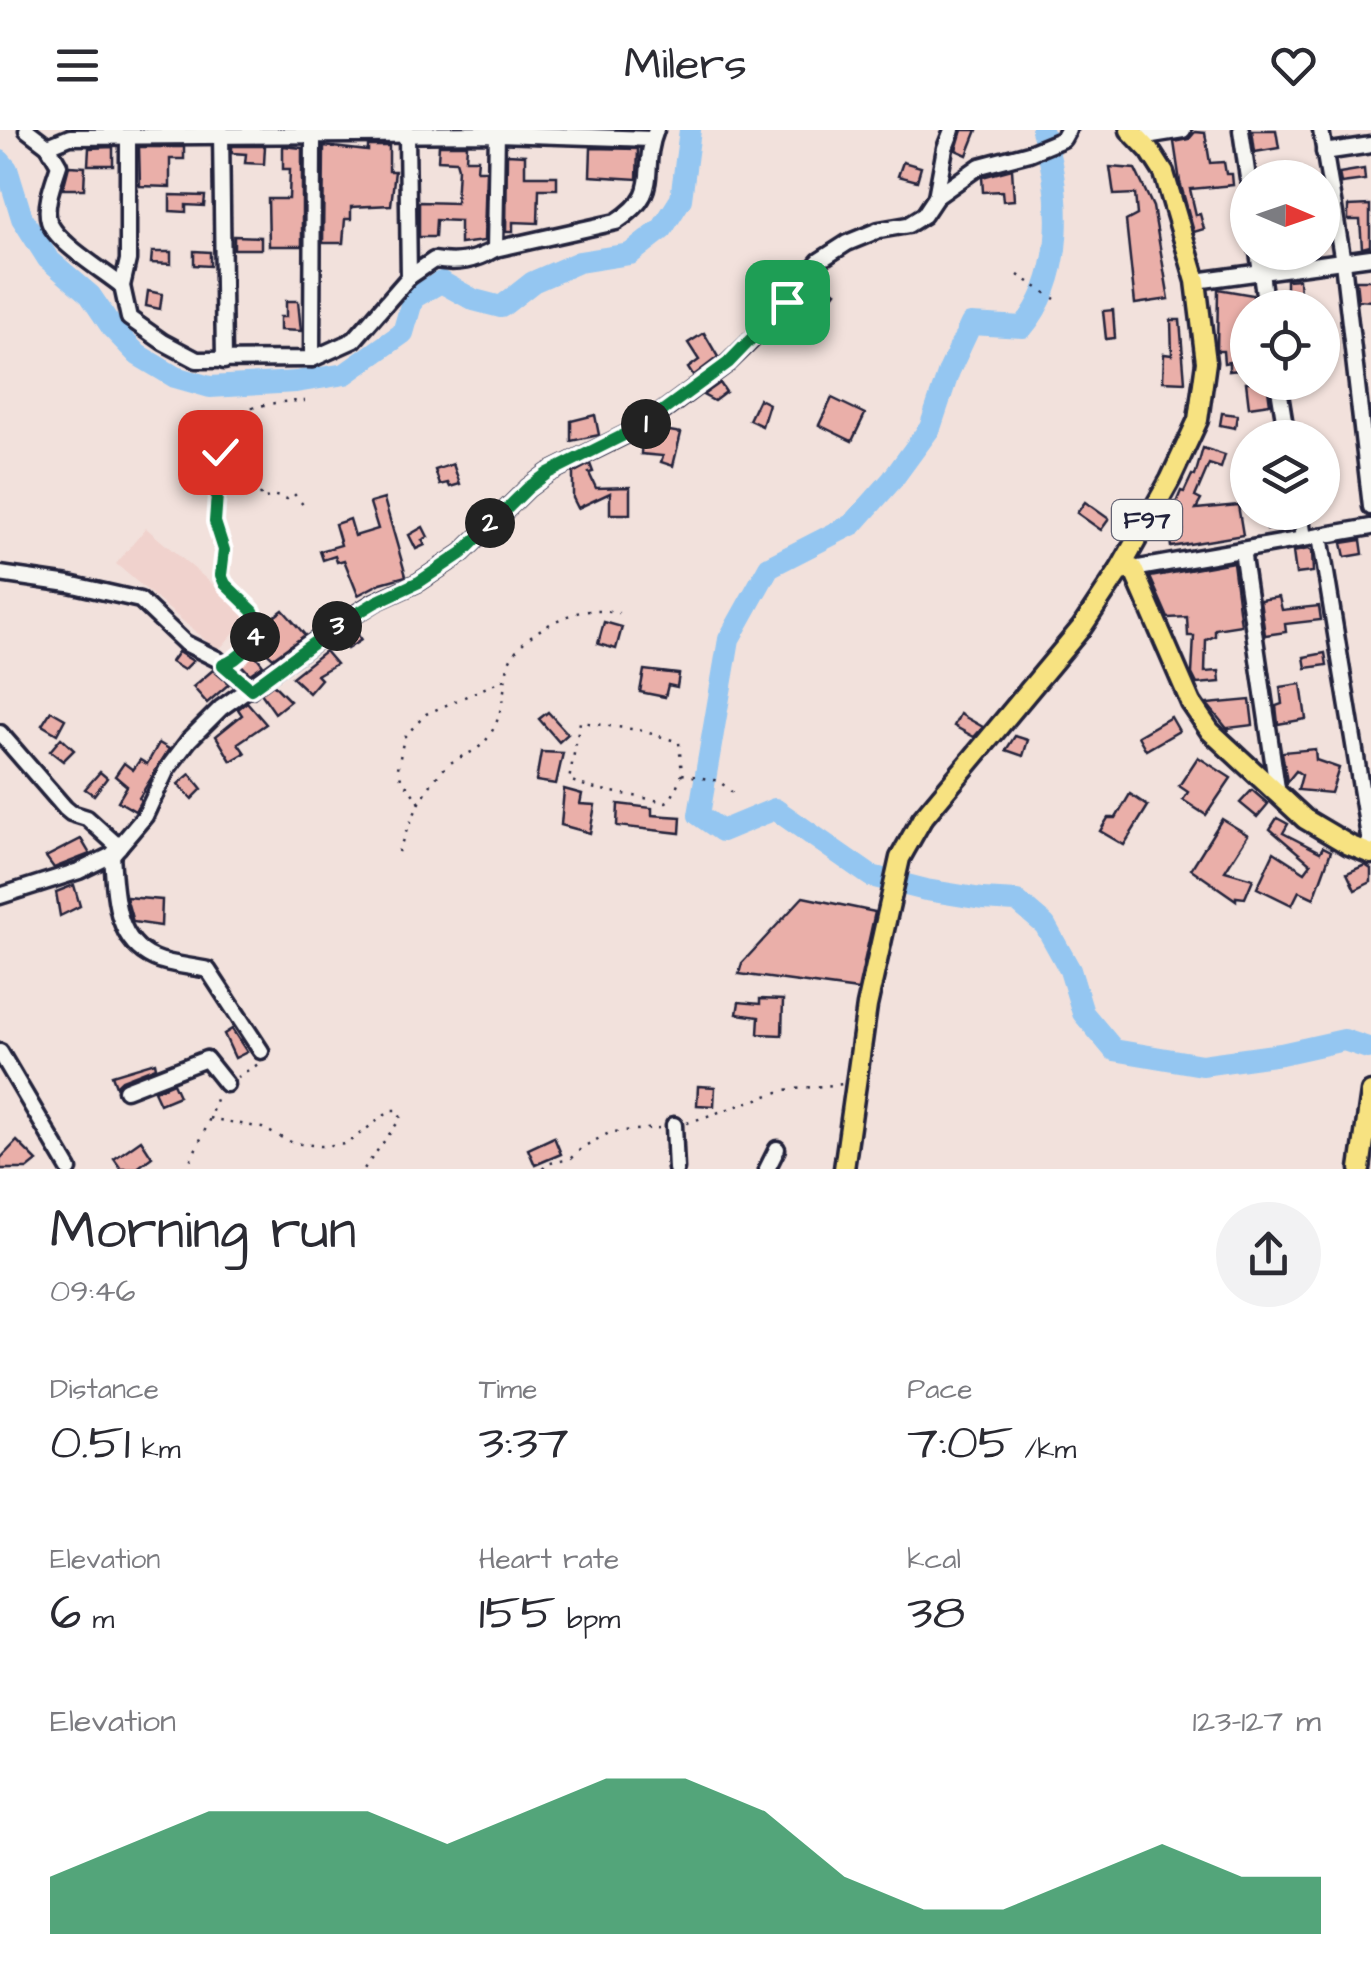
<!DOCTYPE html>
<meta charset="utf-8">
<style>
:root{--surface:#fff;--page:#f2f2f3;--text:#2b2b33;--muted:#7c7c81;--accent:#0b8043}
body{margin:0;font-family:"Architects Daughter",sans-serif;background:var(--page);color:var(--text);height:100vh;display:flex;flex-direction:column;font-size:38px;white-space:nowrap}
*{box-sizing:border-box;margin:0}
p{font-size:32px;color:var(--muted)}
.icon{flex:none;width:55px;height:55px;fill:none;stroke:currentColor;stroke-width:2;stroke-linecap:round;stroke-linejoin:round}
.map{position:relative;height:1039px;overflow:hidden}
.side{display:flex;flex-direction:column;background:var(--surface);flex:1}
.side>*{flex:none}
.needle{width:65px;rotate:92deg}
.tools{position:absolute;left:1230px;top:30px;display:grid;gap:20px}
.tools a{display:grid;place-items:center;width:110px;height:110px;border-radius:50%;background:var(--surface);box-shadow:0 2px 8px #0004;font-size:50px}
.pin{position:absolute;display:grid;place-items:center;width:85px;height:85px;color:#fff;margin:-42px;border-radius:20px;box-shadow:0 5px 15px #0006}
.km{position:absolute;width:50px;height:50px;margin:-25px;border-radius:50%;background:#222;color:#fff;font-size:28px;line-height:50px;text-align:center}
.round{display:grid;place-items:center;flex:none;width:105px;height:105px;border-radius:52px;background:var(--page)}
.headline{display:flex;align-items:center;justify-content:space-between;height:170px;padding:0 50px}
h1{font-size:55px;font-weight:600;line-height:75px}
.metrics{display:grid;grid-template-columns:repeat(3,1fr);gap:15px;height:170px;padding:10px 50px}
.metrics div{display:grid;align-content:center}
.metrics b{font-size:50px;font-weight:600}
.metrics small{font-size:28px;font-weight:400}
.metrics p{font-size:28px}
.chart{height:280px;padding:20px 50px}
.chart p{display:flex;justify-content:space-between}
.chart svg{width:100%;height:180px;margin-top:10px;fill:var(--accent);opacity:.7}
header{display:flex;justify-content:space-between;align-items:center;height:130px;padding:0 50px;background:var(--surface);font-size:45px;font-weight:600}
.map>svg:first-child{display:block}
</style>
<header><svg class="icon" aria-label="menu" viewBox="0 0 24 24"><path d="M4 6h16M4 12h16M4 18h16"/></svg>Milers<svg class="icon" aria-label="heart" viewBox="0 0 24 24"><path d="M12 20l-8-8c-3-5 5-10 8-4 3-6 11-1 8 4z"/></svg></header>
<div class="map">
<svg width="1371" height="1039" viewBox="0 0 1371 1039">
<rect width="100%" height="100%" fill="#f2e1dc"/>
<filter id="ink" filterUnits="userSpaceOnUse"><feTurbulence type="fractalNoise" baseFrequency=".01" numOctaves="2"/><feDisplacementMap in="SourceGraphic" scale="20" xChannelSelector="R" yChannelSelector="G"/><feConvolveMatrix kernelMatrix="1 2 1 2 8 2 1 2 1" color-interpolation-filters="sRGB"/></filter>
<g filter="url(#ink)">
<polygon fill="#f0d2cd" points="146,398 249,485 218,521 116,434"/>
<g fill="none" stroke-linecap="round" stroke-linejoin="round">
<polyline stroke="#6684a8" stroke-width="4" points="1368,918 1371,920"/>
<g stroke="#94c6f1" stroke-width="22">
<path d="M1042,0C1062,62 1067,144 1023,197L971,194L949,241L930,298L892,350L853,394L769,437L729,509L699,685L722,701L775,679L871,746L926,760L982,769L1017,771L1045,795L1070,840L1083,883L1114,920L1202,935L1281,924L1344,910L1368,918"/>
<polyline points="0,31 7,39 22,88 48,129 90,165 113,199 138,225 175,247 210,257 296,252 345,244 403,203 413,168 441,152 474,170 501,177 533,152 579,132 630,124 662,99 681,69 690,0"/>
</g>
</g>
<g fill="#eaafa9" stroke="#22223b" stroke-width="2.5">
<polygon points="962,0 977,0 967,25 956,20"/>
<polygon points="1252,0 1276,0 1279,18 1255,22"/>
<polygon points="1195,2 1205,3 1210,33 1224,32 1226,44 1232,44 1233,55 1190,59 1196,85 1200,84 1204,99 1194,102 1180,52 1174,12 1189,9"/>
<polygon points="439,15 467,15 466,29 478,29 477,40 486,40 484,111 460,114 460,91 436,90 435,107 419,107 419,72 456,73 458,38 456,31 438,30"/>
<polygon points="232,16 265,16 264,34 245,33 246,24 232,23"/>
<polygon points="283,16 302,18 302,116 269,116 268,69 289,69 290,39 283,39"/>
<polygon points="324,16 368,21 368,16 389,16 389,41 395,41 391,75 351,77 351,89 345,89 343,113 323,113"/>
<polygon points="113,17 113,35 88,35 89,18"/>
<polygon points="139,17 184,17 184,29 170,29 170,57 140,56"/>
<polygon points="591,18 638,19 637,49 590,46"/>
<polygon points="507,24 525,25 525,46 557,46 557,59 539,59 538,93 513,92 513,102 506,102"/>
<polygon points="903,32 921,37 917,51 898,46"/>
<polygon points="69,36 85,37 84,59 63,59"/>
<polygon points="1110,37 1135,39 1153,77 1169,169 1135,174 1126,91 1137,85 1135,64 1114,65"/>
<polygon points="1012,39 1014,70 1003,71 1002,61 983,62 982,47"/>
<polygon points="1364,39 1365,50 1341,53 1339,43"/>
<polygon points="170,65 205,66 204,76 186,75 186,82 170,81"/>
<polygon points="1370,75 1370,116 1362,118 1360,90 1348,90 1348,76"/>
<polygon points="234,106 261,107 261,119 234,119"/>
<polygon points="194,121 210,122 210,136 194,135"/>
<polygon points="152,122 171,122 171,134 151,133"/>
<polygon points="818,149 836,162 808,200 793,189 808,168 804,166"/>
<polygon points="1299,149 1300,167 1286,168 1286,150"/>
<polygon points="1356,150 1371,150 1371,171 1358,170"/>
<polygon points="1218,159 1253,165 1253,178 1248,178 1248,216 1239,214 1239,240 1229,241 1229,232 1224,233 1223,221 1217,221"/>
<polygon points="148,161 162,164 160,179 146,176"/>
<polygon points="286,171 298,171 301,201 280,200 280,187 286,187"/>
<polygon points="1113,180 1115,208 1106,209 1103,181"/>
<polygon points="1171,190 1180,190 1185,252 1163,251 1164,224 1172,225"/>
<polygon points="704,203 718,227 693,246 688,238 699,230 688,213"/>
<polygon points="1246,252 1267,252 1270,274 1249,277"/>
<polygon points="720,253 726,262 714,271 703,265"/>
<polygon points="832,268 865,284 852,311 819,295"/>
<polygon points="759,269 769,274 762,296 749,290"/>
<polygon points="1222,283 1237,285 1235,298 1220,295"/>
<polygon points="595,285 599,305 571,311 571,291"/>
<polygon points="664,300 681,303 673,336 661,332 663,326 641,324 642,308 663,307"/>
<polygon points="1203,318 1225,325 1221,338 1209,334 1195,367 1201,370 1196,379 1238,375 1243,405 1171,417 1169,402 1183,400 1181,383 1173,380 1181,361 1184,362 1192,345 1195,346"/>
<polygon points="453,334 460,354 450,357 448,353 440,355 435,340"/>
<polygon points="590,334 593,342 589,343 596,358 630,357 630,384 610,384 610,363 578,378 573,368 573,343"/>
<polygon points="384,369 406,446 381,453 358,465 344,430 337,432 335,426 323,430 320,421 341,415 335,394 350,389 355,406 378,399 370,373"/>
<polygon points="1085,372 1109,389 1101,400 1077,383"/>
<polygon points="1287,382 1289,396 1267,400 1265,383"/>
<polygon points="423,397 428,407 422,410 425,415 416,419 409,405"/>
<polygon points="1361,410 1363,424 1345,427 1342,413"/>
<polygon points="1308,419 1312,421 1313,442 1296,444 1293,422"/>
<polygon points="1233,432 1241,495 1215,499 1215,506 1206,510 1205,542 1219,541 1220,552 1197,554 1192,544 1194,506 1188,506 1187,487 1168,488 1150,447"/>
<polygon points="1279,467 1282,480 1319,476 1321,490 1285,494 1286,502 1265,505 1260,470"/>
<polygon points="283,480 305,505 273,528 261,517 278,504 266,493"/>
<polygon points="604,492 622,497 616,519 598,514"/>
<polygon points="354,498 361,510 347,519 339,507"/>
<polygon points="250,518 263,535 250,544 236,529"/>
<polygon points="325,521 336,534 317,545 321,549 309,563 292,547"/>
<polygon points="178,522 193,531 184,540 171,532"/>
<polygon points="1325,523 1327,535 1306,538 1304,527"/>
<polygon points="213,540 229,554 207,573 193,557"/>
<polygon points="644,540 679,544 677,557 668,555 665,567 640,562"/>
<polygon points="273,554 290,571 275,583 261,563"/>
<polygon points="1301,554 1306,589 1278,594 1276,576 1282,574 1280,557"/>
<polygon points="1250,570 1253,595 1228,598 1229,601 1207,574"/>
<polygon points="247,572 266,594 238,613 245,623 231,631 216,606 242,585 238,579"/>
<polygon points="51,581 65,589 57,604 42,595"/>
<polygon points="548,582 568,604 559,612 539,589"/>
<polygon points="960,584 983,597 974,607 954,596"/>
<polygon points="1171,587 1179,601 1146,620 1138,606"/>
<polygon points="1015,606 1028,610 1023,626 1006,620"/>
<polygon points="61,608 74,620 63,631 50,621"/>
<polygon points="159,613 169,619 139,668 141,670 135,681 118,671 127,656 115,646 124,633 133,640 140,630 147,634"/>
<polygon points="1315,619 1316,630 1339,638 1331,663 1298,660 1302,645 1296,641 1287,652 1282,622"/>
<polygon points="541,622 563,623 556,654 536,651"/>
<polygon points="1198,627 1231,648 1206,685 1183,670 1188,662 1179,656"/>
<polygon points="100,642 107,648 94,665 85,659"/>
<polygon points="190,644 202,659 192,669 178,654"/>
<polygon points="564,659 582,664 580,674 595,675 590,703 561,695"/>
<polygon points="1252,660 1268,674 1257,687 1240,673"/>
<polygon points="1130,664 1148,676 1124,715 1100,701 1108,688 1116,688"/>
<polygon points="618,674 652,678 652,685 681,687 680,703 617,696"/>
<polygon points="1277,688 1288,694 1283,703 1320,722 1323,717 1331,721 1314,768 1299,761 1292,775 1257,758 1274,722 1305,742 1311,734 1270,699"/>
<polygon points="1222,689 1248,705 1225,741 1253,749 1245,768 1236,767 1236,770 1191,739"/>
<polygon points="81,709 90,724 54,738 46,727"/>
<polygon points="1365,735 1371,739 1371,752 1355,760 1347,743"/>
<polygon points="74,755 80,776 60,786 56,762"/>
<polygon points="126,767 162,770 161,796 133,792"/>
<polygon points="803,767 875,782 858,860 739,844 742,833"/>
<polygon points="760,869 783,870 782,905 758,904 759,887 737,884 739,872 760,874"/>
<polygon points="232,899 247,922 235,928 224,904"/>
<polygon points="155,932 156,937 122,950 116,956 112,945"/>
<polygon points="173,953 179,966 160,974 154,961"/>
<polygon points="698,956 715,957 714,976 697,975"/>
<polygon points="554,1007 561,1024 535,1035 528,1019"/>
<polygon points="141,1010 152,1027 136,1039 121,1039 114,1029"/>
<polygon points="17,1011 37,1031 27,1039 0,1039 0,1029"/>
</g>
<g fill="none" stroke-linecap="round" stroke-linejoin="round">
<defs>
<g id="minor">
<path d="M27,0L48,16L59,35C54,51 44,75 49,91C55,112 104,141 122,156"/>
<polyline points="1241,0 1248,48"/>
<polyline points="1321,0 1343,132 1371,377"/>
<polyline points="221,1 224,231"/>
<polyline points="407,6 409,147"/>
<path d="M128,7V130L122,156L129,188L163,212L197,230L312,229L354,210L409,147L434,130C457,134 475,131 495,119L616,92C664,61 639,43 656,0"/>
<polyline points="1140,7 1183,0"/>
<polyline points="48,16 70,7 497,4 652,9"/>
<polyline points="1324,22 1371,15"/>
<polyline points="936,67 945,18 952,0"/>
<polyline points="495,119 497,0"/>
<polyline points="1258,122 1266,178"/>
<polyline points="1196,151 1371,127"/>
<polyline points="312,229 313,7"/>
<polyline points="1278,252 1287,308"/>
<polyline points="1300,382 1304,408"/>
<polyline points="1320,406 1371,719"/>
<polyline points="1242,420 1278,665"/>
<polyline points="1133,439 1371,397"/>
<polyline points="0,444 69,454 140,470 185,513 217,529 251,559"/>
<polyline points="0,603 65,678 71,683 87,688 119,717"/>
<path d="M112,725C115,763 114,810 154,828C169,835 191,836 208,840L261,921"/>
<polyline points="0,766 79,741 112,725 145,686 167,639 189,610 221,578 335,497 375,472 419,452 462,423 528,358 548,343 643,296 728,233 767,195 819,131 847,113 879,100 908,95 924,85 936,67 980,36 1029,23 1063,9 1068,0"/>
<polyline points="0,922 69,1039"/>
<polyline points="126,960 206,929 226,954"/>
<polyline points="674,995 676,1039"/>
<polyline points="767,1039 777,1019"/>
</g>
<g id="major">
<polyline points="1119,441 1133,439 1191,573 1210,601 1305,689 1349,715 1371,724"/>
<polyline points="844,1039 867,876 900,728 922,689 1082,497 1119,441 1170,350 1198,290 1206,232 1196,151 1164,43 1150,21 1130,0"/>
<polyline points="1360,1039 1371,962"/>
</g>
</defs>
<use href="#minor" stroke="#22223b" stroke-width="21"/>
<use href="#major" stroke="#22223b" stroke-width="25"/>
<g stroke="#22223b" stroke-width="2.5" stroke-dasharray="2.5 8" stroke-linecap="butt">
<polyline points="1018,145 1055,169"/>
<polyline points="236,284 241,290 262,370 272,365 287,369 294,364 305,377"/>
<path d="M237,527L251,512L258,494L253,481L225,453L221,445L225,428L215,391L221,341L216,296C242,277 273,271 305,271"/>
<polyline points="682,644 671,669 666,672 591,658 569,650 580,592 639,600 679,612 682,644 719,651 734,664"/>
<polyline points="420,673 401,648 398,638 404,607 426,584 505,549"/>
<path d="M398,722C409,694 425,655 448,635C464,622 478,625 491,603C504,582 503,559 508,536C514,512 551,491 573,484C588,479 604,481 619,483"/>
<polyline points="237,947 260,933"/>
<polyline points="209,988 262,998 293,1013 321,1016 346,1014 392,980 397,980 401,988 364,1039"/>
<polyline points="687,993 784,960 843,954"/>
<polyline points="186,1039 207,996 217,966"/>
<polyline points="543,1039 546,1034 570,1029 583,1017 611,1002 659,998"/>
</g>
<use href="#minor" stroke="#f6f6f2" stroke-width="14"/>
<use href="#major" stroke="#f7e281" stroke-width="18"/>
</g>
</g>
<g fill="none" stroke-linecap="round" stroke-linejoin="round" filter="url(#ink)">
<defs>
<path id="route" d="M220,322L215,392L224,420L221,445L225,454L253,481L258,494C255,512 240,529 223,535L251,559L335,497L376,472L419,452L462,423L528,358L548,343L642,296L728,233L787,172"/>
</defs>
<use href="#route" stroke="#fff" stroke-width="20"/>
<use href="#route" stroke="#0b8043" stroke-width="12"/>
</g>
<g text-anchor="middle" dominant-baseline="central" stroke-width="8" stroke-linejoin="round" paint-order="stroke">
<rect fill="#f6f6f2" stroke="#626272" stroke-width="2.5" x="1112" y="370" width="70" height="40" rx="8"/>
<g font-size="25" font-weight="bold" fill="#22223b">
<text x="1147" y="390">F97</text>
</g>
</g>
</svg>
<div class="tools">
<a><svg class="needle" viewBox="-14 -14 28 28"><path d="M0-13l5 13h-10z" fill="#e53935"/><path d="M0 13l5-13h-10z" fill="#7c7c81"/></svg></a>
<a><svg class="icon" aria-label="locate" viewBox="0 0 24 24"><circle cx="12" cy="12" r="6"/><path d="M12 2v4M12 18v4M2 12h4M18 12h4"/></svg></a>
<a><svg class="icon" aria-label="layers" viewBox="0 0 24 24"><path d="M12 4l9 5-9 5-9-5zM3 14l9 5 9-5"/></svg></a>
</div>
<div class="pin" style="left:787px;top:172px;background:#1e9e55"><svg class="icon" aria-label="arrive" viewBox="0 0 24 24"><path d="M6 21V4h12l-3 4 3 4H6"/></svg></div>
<div class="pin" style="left:220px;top:322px;background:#d93025"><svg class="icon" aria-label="check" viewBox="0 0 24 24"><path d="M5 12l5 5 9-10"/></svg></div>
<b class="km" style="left:646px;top:294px">1</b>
<b class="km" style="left:490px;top:393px">2</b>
<b class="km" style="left:337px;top:496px">3</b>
<b class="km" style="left:255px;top:507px">4</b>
</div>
<section class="side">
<div class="headline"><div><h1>Morning run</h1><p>09:46</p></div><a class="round"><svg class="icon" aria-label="share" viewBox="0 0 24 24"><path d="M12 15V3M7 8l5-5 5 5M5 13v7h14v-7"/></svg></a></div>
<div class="metrics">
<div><p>Distance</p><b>0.51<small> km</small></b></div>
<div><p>Time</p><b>3:37</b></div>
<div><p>Pace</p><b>7:05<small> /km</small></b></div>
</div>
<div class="metrics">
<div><p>Elevation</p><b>6<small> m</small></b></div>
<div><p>Heart rate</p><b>155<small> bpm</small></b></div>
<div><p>kcal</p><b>38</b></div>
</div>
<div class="chart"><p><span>Elevation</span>123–127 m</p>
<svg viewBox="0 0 160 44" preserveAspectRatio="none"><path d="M0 44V30L10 22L20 14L30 14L40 14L50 22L60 14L70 6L80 6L90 14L100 30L110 38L120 38L130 30L140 22L150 30L160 30V44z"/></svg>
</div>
</section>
